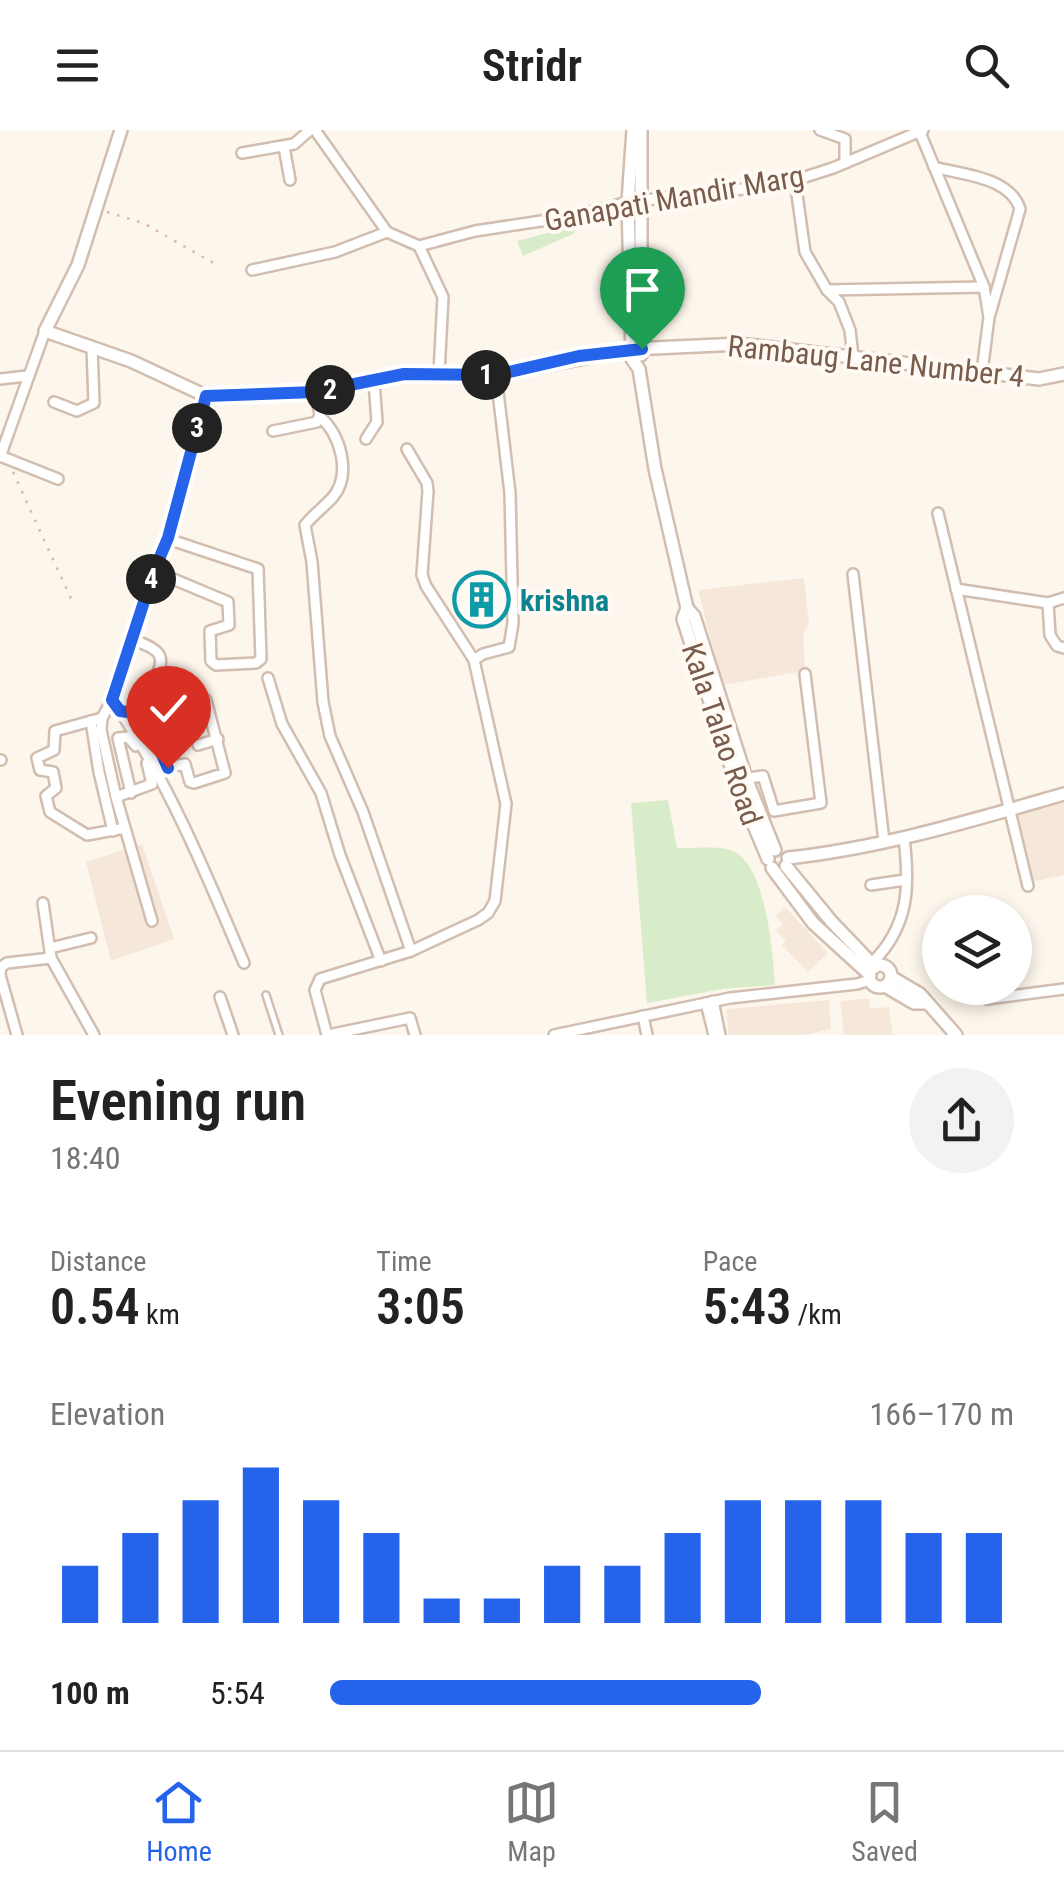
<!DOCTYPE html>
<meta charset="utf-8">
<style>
:root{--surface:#fff;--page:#f2f2f2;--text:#222;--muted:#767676;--line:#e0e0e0;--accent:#2563eb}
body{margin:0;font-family:"Roboto Condensed",sans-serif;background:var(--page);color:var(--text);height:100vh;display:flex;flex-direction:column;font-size:38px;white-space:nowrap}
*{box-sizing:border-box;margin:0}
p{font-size:32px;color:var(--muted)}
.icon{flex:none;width:55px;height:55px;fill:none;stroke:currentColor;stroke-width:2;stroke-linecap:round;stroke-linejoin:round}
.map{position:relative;height:905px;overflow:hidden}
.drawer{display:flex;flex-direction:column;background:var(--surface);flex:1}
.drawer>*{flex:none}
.controls{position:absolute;left:922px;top:765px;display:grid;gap:20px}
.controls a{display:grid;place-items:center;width:110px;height:110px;border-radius:50%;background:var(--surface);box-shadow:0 5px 15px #0003;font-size:50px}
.pin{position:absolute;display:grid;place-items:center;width:85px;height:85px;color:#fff;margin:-102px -42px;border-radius:50% 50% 50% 0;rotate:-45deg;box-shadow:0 0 10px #0007}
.pin .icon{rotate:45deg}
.km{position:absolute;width:50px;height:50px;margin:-25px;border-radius:50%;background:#222;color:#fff;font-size:28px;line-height:50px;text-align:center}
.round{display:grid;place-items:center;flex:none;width:105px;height:105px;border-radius:52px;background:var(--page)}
.summary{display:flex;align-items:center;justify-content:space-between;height:170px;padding:0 50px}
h1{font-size:55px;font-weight:600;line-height:75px}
.figures{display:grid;grid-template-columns:repeat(3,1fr);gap:15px;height:170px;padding:10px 50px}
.figures div{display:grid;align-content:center}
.figures b{font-size:50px;font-weight:600}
.figures small{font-size:28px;font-weight:400}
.figures p{font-size:28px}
.chart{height:280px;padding:20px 50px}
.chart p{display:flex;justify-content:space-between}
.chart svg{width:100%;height:180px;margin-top:10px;stroke:var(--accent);stroke-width:6}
ul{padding:0 50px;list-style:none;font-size:32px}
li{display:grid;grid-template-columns:160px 120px 1fr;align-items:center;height:75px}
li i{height:25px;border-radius:12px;background:var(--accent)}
header{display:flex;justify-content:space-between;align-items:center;height:130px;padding:0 50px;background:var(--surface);font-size:45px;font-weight:600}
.dock{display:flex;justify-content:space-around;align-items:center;height:140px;border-top:2px solid var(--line);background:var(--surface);font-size:28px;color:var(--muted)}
.dock a{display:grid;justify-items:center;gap:5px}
.dock .selected{color:var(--accent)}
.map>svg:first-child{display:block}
</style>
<header><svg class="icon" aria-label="menu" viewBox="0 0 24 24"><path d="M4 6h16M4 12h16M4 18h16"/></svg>Stridr<svg class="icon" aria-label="search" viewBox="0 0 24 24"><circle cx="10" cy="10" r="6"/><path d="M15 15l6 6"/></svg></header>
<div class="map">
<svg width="1064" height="905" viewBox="0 0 1064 905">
<rect width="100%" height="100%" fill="#fdf6ec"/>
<g fill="#f5e8da">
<polygon points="804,448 809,494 803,504 805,541 722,555 698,460"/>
<polygon points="1064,671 1064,745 1032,752 1012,684"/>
<polygon points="142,714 174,809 111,831 86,732"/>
<polygon points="785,777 828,823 808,842 782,815 786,811 776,800 783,794 776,786"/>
<polygon points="869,868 870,879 889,877 893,905 844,905 840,871"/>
<polygon points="829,870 831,899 804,905 729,905 726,879"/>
</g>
<g fill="#d8ecc9">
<polygon points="573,96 575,103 523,126 517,111"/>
<path d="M668,670L677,718C693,719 718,715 733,721C766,735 773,823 775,855L723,859L647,873L631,673Z"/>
</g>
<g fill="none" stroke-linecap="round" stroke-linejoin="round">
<defs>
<polyline id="service" points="266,865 279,905"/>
<g id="minor">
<polyline points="315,0 387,102 419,116 443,167 439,243"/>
<polyline points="820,0 845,9 845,33"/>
<polyline points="919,0 984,157 989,187 982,242"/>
<polyline points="284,17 290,50"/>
<polyline points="242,23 294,14 310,0"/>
<path d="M934,37C963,45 1010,47 1020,79L990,184"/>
<polyline points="795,50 805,122 827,160 839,172 850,200 853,227"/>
<polyline points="419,116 475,101 574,86 628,72 780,55 833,38 923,0"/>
<polyline points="252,140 335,122 387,102"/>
<polyline points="827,160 984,157"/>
<polyline points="0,249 27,246"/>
<polyline points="54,272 77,281 94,273 92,218"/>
<path d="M320,287C340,303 352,344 333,367C324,377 313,385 305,395L312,432L323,572L330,606L363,682L411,821"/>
<polyline points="273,301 317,292 320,284 315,262"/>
<polyline points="366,309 377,292 374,251"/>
<polyline points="407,319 427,353 428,361 422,445 426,456 474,530"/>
<polyline points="0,326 58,349"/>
<polyline points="0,327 45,201"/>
<polyline points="938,383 1028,756"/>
<polyline points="154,441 228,472 229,495 210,501 211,531 216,535 256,533 261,529 258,439 168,409"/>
<polyline points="853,444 884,711"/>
<polyline points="956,459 1048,473 1064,468"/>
<polyline points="1048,473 1050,505 1057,516 1064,518"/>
<path d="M133,510C175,524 159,532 150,569"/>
<polyline points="268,548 282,594 321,663 340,725 381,831"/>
<polyline points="152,565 169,560"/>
<path d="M120,581C153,586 175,568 206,570L225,643L194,653L190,652L185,634L165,637L144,584"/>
<path d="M120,581C172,660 207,746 244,833"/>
<polyline points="102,588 55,601 54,620 37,628 40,640 53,642 56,658 46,666 50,682 87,705 125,698"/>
<polyline points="91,591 99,642 113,701"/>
<polyline points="198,615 218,609"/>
<polyline points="0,630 1,630"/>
<polyline points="741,649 763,646 774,681 821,673 805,544"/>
<polyline points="131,663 118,608 128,607 136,616"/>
<polyline points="116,667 152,654 147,633"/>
<polyline points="871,755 905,750"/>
<polyline points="43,773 51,828"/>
<polyline points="152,791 116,667 101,600 102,588 112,570 154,441 168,409 206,266"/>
<polyline points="50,818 91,808"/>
<path d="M872,833C909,796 910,757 904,708"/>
<polyline points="0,843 1,837 7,833 51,828 94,905"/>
<polyline points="0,845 17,905"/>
<polyline points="220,867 233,905"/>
<polyline points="987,869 1064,859"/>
<polyline points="713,871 720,905"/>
<polyline points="706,873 714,905"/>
<polyline points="643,886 647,905"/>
<polyline points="327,905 315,860 320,849 411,821 478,790 488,783 495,771 506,674 474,530 483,524 509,517 513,493 510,363 496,245"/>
<polyline points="328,905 410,888 415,905"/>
<polyline points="554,905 730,868 857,854 870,850"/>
</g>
<g id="tertiary">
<polyline points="121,0 78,135 45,201 131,231 206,266 315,262 404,244 496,245 632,219 740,214 1039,249 1064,244"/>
<polyline points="633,0 628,72 632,229 639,239 655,339 687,478 683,489 737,655 768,729"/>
<polyline points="641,0 641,225"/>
<polyline points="687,478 694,486 746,648 775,720"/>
<path d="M788,728C882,718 973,690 1064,664"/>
<polyline points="786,736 831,791 875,837"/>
<polyline points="772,738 813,793 870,845"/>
<circle cx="880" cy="846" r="11"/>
<polyline points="891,847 920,864 956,905"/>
<polyline points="885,856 914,873 925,873"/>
</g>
</defs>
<use href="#service" stroke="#d1beb0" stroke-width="10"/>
<use href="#minor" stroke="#d1beb0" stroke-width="14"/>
<use href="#tertiary" stroke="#d1beb0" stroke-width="16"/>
<g stroke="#d9b8a5" stroke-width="2.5" stroke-dasharray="2.5 8" stroke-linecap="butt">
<polyline points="107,82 143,93 217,135"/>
<polyline points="13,342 73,473"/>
</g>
<use href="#service" stroke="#fff" stroke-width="5"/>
<use href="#minor" stroke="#fff" stroke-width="9"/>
<use href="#tertiary" stroke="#fff" stroke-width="11"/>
</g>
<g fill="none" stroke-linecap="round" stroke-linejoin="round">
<defs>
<polyline id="route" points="168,638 144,584 120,581 112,570 154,441 168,408 206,266 315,262 404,244 496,245 579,226 642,219"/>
</defs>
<use href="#route" stroke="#fff" stroke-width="20"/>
<use href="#route" stroke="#2563eb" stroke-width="12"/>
</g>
<defs>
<symbol id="building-ring" viewBox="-11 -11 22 22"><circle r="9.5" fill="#fffaf3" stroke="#0f9aa8" stroke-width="1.5"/><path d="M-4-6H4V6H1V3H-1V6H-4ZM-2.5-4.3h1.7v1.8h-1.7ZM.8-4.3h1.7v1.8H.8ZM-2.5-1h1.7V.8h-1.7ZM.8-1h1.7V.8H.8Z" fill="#0f9aa8"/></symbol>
</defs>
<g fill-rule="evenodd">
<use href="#building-ring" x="450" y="438" width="63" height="63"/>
</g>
<g text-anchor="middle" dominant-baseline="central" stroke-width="8" stroke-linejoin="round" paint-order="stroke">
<g font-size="30" fill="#7a5c4d" stroke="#fffaf3">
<text transform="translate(674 68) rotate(-10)">Ganapati Mandir Marg</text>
<text transform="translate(876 231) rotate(6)">Rambaug Lane Number 4</text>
<text transform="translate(722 604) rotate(71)">Kala Talao Road</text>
</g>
<g font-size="30" font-weight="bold" fill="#0d838f" stroke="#fffaf3" text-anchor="start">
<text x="520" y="470">krishna</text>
</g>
</g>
</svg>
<div class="controls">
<a><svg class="icon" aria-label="layers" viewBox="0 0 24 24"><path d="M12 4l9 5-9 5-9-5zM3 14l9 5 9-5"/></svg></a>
</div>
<div class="pin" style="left:642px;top:219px;background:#1e9e55"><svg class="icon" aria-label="arrive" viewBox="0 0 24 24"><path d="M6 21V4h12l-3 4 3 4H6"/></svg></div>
<div class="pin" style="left:168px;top:638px;background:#d93025"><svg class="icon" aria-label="check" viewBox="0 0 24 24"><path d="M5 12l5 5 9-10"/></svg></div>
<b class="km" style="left:486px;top:245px">1</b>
<b class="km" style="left:330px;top:260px">2</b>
<b class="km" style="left:197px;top:298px">3</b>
<b class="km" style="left:151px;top:449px">4</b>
</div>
<section class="drawer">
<div class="summary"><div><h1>Evening run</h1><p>18:40</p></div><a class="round"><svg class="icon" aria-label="share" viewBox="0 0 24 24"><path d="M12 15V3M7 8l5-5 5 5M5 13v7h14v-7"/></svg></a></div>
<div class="figures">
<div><p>Distance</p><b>0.54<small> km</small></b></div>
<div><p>Time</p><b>3:05</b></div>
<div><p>Pace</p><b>5:43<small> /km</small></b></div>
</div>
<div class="chart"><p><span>Elevation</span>166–170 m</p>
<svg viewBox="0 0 160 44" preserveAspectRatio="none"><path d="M5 44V30M15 44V22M25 44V14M35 44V6M45 44V14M55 44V22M65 44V38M75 44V38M85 44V30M95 44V30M105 44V22M115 44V14M125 44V14M135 44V14M145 44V22M155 44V22"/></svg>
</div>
<ul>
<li><b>100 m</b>5:54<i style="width:63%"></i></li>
</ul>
</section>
<nav class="dock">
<a class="selected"><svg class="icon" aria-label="home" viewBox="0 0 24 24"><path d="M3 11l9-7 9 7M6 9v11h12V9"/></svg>Home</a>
<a><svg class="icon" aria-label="map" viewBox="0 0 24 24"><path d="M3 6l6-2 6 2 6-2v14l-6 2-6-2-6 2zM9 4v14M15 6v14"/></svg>Map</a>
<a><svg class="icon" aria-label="saved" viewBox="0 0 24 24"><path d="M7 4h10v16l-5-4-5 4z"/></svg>Saved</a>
</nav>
